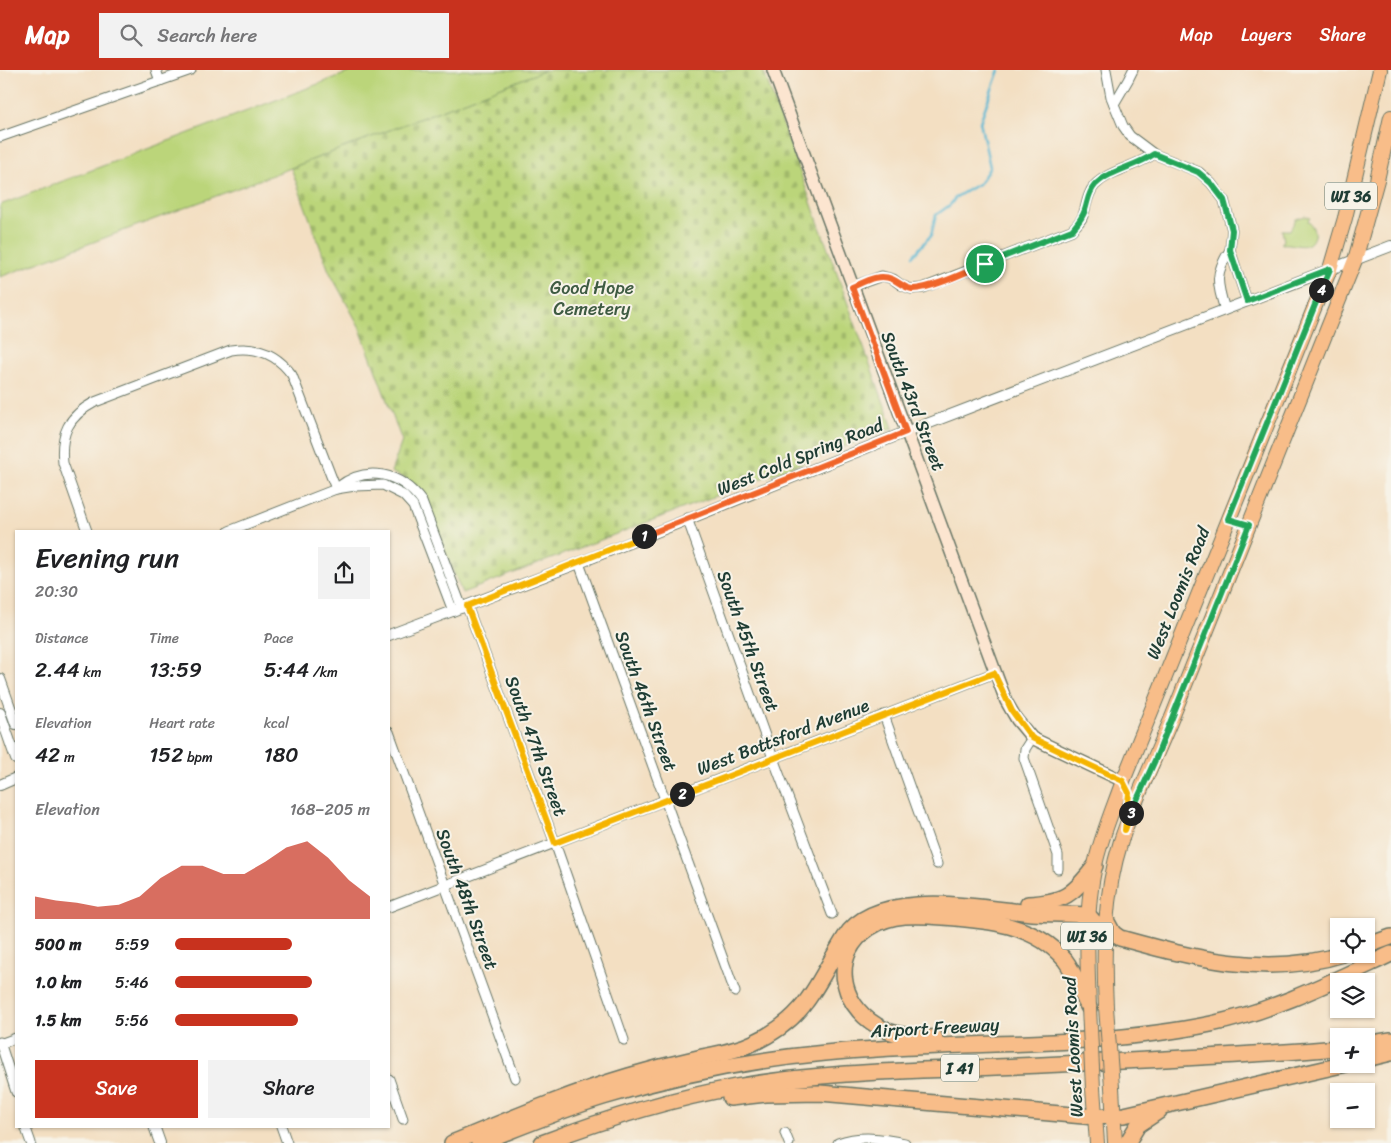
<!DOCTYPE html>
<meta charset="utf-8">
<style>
:root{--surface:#fff;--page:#f2f2f2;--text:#202124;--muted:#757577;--accent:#c8321e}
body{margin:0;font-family:Sriracha,sans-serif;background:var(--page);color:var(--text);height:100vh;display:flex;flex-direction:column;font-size:19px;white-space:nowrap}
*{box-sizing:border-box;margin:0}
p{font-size:16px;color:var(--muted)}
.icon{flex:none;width:28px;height:28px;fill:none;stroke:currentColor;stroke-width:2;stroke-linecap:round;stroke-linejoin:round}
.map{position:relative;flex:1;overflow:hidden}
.side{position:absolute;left:15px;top:460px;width:375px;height:598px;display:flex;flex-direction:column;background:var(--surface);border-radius:0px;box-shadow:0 1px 4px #0004}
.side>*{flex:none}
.buttons{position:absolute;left:1330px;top:848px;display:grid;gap:10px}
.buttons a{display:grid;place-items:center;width:45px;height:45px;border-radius:0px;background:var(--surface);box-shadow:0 1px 4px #0004;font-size:25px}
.pin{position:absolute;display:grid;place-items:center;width:42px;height:42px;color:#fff;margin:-21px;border:2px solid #fff;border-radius:50%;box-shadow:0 1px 5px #0007}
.km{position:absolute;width:25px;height:25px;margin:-12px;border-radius:50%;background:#222;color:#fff;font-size:14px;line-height:25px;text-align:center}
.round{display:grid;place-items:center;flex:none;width:52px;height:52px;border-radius:0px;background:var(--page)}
.headline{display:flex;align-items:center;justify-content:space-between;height:85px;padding:0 20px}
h1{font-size:28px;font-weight:600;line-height:38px}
.stats{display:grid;grid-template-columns:repeat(3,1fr);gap:8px;height:85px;padding:5px 20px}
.stats div{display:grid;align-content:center}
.stats b{font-size:21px;font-weight:600}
.stats small{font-size:14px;font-weight:400}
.stats p{font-size:14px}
.chart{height:140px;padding:10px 20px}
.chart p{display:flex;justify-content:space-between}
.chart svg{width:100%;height:90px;margin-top:5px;fill:var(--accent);opacity:.7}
.primary-button{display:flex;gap:10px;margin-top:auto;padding:10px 20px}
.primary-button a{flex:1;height:58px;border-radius:0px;background:var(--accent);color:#fff;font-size:20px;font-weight:600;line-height:58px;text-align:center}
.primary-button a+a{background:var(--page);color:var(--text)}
ul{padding:0 20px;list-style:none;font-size:16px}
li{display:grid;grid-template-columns:80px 60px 1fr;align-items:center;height:38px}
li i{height:12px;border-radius:6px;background:var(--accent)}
header{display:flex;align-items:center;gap:30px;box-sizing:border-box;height:70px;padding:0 25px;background:var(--accent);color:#fff}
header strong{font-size:24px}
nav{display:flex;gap:28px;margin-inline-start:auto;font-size:18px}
.search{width:350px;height:45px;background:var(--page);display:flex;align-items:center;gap:12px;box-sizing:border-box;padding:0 18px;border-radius:0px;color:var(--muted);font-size:19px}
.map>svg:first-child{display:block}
</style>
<header>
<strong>Map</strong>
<div class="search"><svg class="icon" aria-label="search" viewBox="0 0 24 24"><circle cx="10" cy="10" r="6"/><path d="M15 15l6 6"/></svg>Search here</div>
<nav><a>Map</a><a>Layers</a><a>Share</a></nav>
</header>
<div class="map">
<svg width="1391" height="1073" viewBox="0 0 1391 1073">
<defs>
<pattern id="cemetery-stones" width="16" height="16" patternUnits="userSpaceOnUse" patternTransform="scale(1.25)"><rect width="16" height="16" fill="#bbd57a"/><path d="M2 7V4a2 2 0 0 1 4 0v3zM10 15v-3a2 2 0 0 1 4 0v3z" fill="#a0b86a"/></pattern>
</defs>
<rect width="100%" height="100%" fill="#f7f3e8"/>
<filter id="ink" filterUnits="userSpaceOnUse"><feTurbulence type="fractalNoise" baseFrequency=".02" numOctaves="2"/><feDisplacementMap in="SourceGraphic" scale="10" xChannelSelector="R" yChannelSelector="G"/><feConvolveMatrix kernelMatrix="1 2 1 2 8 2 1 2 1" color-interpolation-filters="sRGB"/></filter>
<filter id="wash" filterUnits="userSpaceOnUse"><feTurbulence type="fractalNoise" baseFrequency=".0096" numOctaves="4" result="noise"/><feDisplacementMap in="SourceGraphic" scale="20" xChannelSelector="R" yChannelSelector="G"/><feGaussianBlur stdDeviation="1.12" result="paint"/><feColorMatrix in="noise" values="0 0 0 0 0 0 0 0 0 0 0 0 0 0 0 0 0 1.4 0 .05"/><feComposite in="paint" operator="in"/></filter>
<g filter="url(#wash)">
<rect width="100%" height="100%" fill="#f3dfc2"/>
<g fill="#bbd57a" stroke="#6d8957">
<polygon points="355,0 546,0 291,98 0,207 0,135"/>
<path d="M1305,146L1310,148L1308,151C1312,155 1315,160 1314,166C1309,183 1293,172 1282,174V172L1284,171L1282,160H1290L1296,149Z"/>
</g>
<polygon fill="url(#cemetery-stones)" stroke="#6d8957" points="546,0 763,0 893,358 462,523 427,435 410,411 391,402 402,371 359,256 329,201 291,98"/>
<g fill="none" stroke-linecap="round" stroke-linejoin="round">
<polyline stroke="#52b5d1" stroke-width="2.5" points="913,186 931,165 936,145 950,135 956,127 980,113 990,97 980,52 999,0"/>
</g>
</g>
<g filter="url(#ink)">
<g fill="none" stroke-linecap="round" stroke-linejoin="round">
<defs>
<g id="minor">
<polyline points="156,0 160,11"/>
<polyline points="1106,0 1111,27 1123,56 1130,66 1154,84 1199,102 1211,113 1224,130 1232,160 1230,180 1247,231"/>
<polyline points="1114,34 1128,10 1133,0"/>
<polyline points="0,67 191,0"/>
<path d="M851,217L882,206L893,209L901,215L911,219L923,218L1072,160C1075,156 1080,152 1082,148C1087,137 1086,125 1095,115C1110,100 1135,97 1154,84"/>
<path d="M1225,240C1217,213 1214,204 1230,180"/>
<path d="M338,417C367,394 401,403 422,432L462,538"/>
<polyline points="687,448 773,688 832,844"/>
<path d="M87,461L63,393C60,364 68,346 95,332L231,280C257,276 277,284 292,305L336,419"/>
<polyline points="229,461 336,419 355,416 383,415 403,425 413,436 453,541"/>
<polyline points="579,493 735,922"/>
<polyline points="467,536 555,773 624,970"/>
<polyline points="884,645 937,794"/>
<polyline points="389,662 515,1008"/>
<polyline points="1032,668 1025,679 1024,688 1058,785 1058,799"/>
<polyline points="389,837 994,603"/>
<polyline points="0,972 16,1022"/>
<polyline points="0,974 16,968"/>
<polyline points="389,1009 403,1049"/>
<polyline points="25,1056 31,1073"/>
<polyline points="281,1056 287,1073"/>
<polyline points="785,1063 789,1073"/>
<path d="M838,1073C860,1065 882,1068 905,1073"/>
</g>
<g id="tertiary">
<polyline points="389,565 579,493 906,362 1391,176"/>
<polyline points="0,609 16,654"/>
<polyline points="0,643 16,689"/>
<polyline points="0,715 16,708"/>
<polyline points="154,1056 160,1073"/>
</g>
<polyline id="secondary" points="773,0 1006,631 1017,650 1032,668 1123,711"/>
<g id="primary">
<path d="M1089,937C1087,890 1085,842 1095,795C1101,767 1113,739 1123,711L1330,199L1345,148L1380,0"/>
<path d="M1106,937C1103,881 1104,825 1121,771C1135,728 1156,687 1173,645L1355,190L1377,110L1391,47"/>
<polyline points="1112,1017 1115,1073"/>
<polyline points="1093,1018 1097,1073"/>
</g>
<g id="motorway">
<path d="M1028,834C1064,832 1073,825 1095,796"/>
<path d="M1106,850L1113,863L1120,868C1192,888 1268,908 1343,884"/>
<polyline points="1366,876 1391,867"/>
<path d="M935,968C915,967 893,966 876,955C839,933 831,884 869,858C891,843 918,845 943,847C987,850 1035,854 1065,890C1076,904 1080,923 1089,938"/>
<polyline points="1366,974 1391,970"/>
<polyline points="1366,989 1391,983"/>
<polyline points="730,1028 766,1024 820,1023 1095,1047 1124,1045 1346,994"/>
<path d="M452,1073C510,1049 568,1024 629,1006C652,999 675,993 698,988C717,984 736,981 753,973C809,947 815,915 845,867C876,817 981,838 1031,843C1050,844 1069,844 1088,845L1095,853L1104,872"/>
<path d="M479,1073C520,1057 561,1040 603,1027C675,1005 750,990 825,983C953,970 1084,980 1211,954C1274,941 1333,911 1391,884"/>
<path d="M542,1073C605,1049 670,1029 736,1017C815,1003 895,1001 975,998C1096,992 1218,988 1339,978"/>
<polyline points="1127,1073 1138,1055 1159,1041"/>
</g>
</defs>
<use href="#minor" stroke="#697666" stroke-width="11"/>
<use href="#tertiary" stroke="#697666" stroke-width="12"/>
<use href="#secondary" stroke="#697666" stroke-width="14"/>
<use href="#primary" stroke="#697666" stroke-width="16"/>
<use href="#motorway" stroke="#697666" stroke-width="18"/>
<use href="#minor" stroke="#fff" stroke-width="9"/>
<use href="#tertiary" stroke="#fff" stroke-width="10"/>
<use href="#secondary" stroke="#fce5d0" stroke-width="11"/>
<use href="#primary" stroke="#f8bd89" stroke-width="14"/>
<use href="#motorway" stroke="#f8bd89" stroke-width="15"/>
<defs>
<g id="primary-bridge">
<polyline points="1106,937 1112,1017"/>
<polyline points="1089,938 1093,1018"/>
</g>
</defs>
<use href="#primary-bridge" stroke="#697666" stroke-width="16" stroke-linecap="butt"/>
<use href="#primary-bridge" stroke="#f8bd89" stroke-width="14"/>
</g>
</g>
<g fill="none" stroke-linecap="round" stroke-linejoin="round" filter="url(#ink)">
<defs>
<path id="split-1" d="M644,466L906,362L852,217C864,212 878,203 892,209C899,212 904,218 912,219C929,220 968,201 985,194"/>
<polyline id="split-2" points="644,466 467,536 555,773 682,724"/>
<polyline id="split-3" points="682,724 994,603 1012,641 1032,668 1123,711 1129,723 1125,760 1131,743"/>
<polyline id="split-4" points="1131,743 1156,688 1249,455 1228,449 1321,220"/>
<path id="split-5" d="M985,194L1072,160C1077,154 1082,149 1085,140C1088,131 1088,123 1095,115C1110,100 1135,97 1154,84L1198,102L1211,113L1224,130L1232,160L1230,180L1247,231L1330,199L1321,220"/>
</defs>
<use href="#split-1" stroke="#fff" stroke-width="10"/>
<use href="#split-2" stroke="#fff" stroke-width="10"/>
<use href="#split-3" stroke="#fff" stroke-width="10"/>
<use href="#split-4" stroke="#fff" stroke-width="10"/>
<use href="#split-5" stroke="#fff" stroke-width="10"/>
<use href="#split-1" stroke="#f0652b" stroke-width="6"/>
<use href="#split-2" stroke="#f5b400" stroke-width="6"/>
<use href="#split-3" stroke="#f5b400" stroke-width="6"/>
<use href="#split-4" stroke="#22a559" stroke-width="6"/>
<use href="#split-5" stroke="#22a559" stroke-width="6"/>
</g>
<g text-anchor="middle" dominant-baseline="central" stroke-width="4" stroke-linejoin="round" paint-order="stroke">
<g fill="#f7f3e8" stroke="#60746a" stroke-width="1">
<rect x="1325" y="112.5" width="52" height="27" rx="4"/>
<rect x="1061" y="852.5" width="52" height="27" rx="4"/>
<rect x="941" y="984.5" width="38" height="27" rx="4"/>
</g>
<g font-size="16" font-weight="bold" fill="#1f3d34">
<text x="1351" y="126">WI 36</text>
<text x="1087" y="866">WI 36</text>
<text x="960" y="998">I 41</text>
</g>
<g font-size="18" fill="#3e5b42" stroke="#f7f3e8">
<text x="592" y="218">Good Hope<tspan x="592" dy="21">Cemetery</tspan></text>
</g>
<g font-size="18" fill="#1f3d34" stroke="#f7f3e8">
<text transform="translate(913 331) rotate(69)">South 43rd Street</text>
<text transform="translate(800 387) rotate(-22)">West Cold Spring Road</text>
<text transform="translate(1178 523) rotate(-68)">West Loomis Road</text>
<text transform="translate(748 571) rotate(70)">South 45th Street</text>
<text transform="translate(646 631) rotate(70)">South 46th Street</text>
<text transform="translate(783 667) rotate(-21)">West Bottsford Avenue</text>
<text transform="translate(536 676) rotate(70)">South 47th Street</text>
<text transform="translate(467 829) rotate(70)">South 48th Street</text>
<text transform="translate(935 958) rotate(-3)">Airport Freeway</text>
<text transform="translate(1073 977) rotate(-93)">West Loomis Road</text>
</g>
</g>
</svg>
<div class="buttons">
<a><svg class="icon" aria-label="locate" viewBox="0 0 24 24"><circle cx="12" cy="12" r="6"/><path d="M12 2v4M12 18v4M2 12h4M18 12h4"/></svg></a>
<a><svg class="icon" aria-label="layers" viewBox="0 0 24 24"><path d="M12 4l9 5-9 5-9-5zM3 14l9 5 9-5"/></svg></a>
<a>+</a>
<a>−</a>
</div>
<div class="pin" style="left:985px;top:194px;background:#1e9e55"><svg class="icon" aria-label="arrive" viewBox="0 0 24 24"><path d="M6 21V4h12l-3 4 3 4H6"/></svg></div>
<b class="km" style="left:644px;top:466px">1</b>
<b class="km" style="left:682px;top:724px">2</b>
<b class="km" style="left:1131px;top:743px">3</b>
<b class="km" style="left:1321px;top:220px">4</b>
<section class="side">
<div class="headline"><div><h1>Evening run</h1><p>20:30</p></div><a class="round"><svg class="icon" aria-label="share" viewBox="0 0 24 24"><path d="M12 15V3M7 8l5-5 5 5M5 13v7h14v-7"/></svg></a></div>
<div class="stats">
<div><p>Distance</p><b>2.44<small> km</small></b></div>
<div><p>Time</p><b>13:59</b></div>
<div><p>Pace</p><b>5:44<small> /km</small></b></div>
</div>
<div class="stats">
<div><p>Elevation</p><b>42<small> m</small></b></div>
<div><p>Heart rate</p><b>152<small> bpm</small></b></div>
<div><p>kcal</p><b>180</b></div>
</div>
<div class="chart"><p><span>Elevation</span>168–205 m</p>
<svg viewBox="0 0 160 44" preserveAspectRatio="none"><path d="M0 44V33L10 35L20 36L30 38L40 37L50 33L60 24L70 18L80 18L90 22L100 22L110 16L120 9L130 6L140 14L150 25L160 33V44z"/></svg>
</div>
<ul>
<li><b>500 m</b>5:59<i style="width:60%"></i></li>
<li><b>1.0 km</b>5:46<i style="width:70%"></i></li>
<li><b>1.5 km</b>5:56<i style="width:63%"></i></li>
</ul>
<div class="primary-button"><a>Save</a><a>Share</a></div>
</section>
</div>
